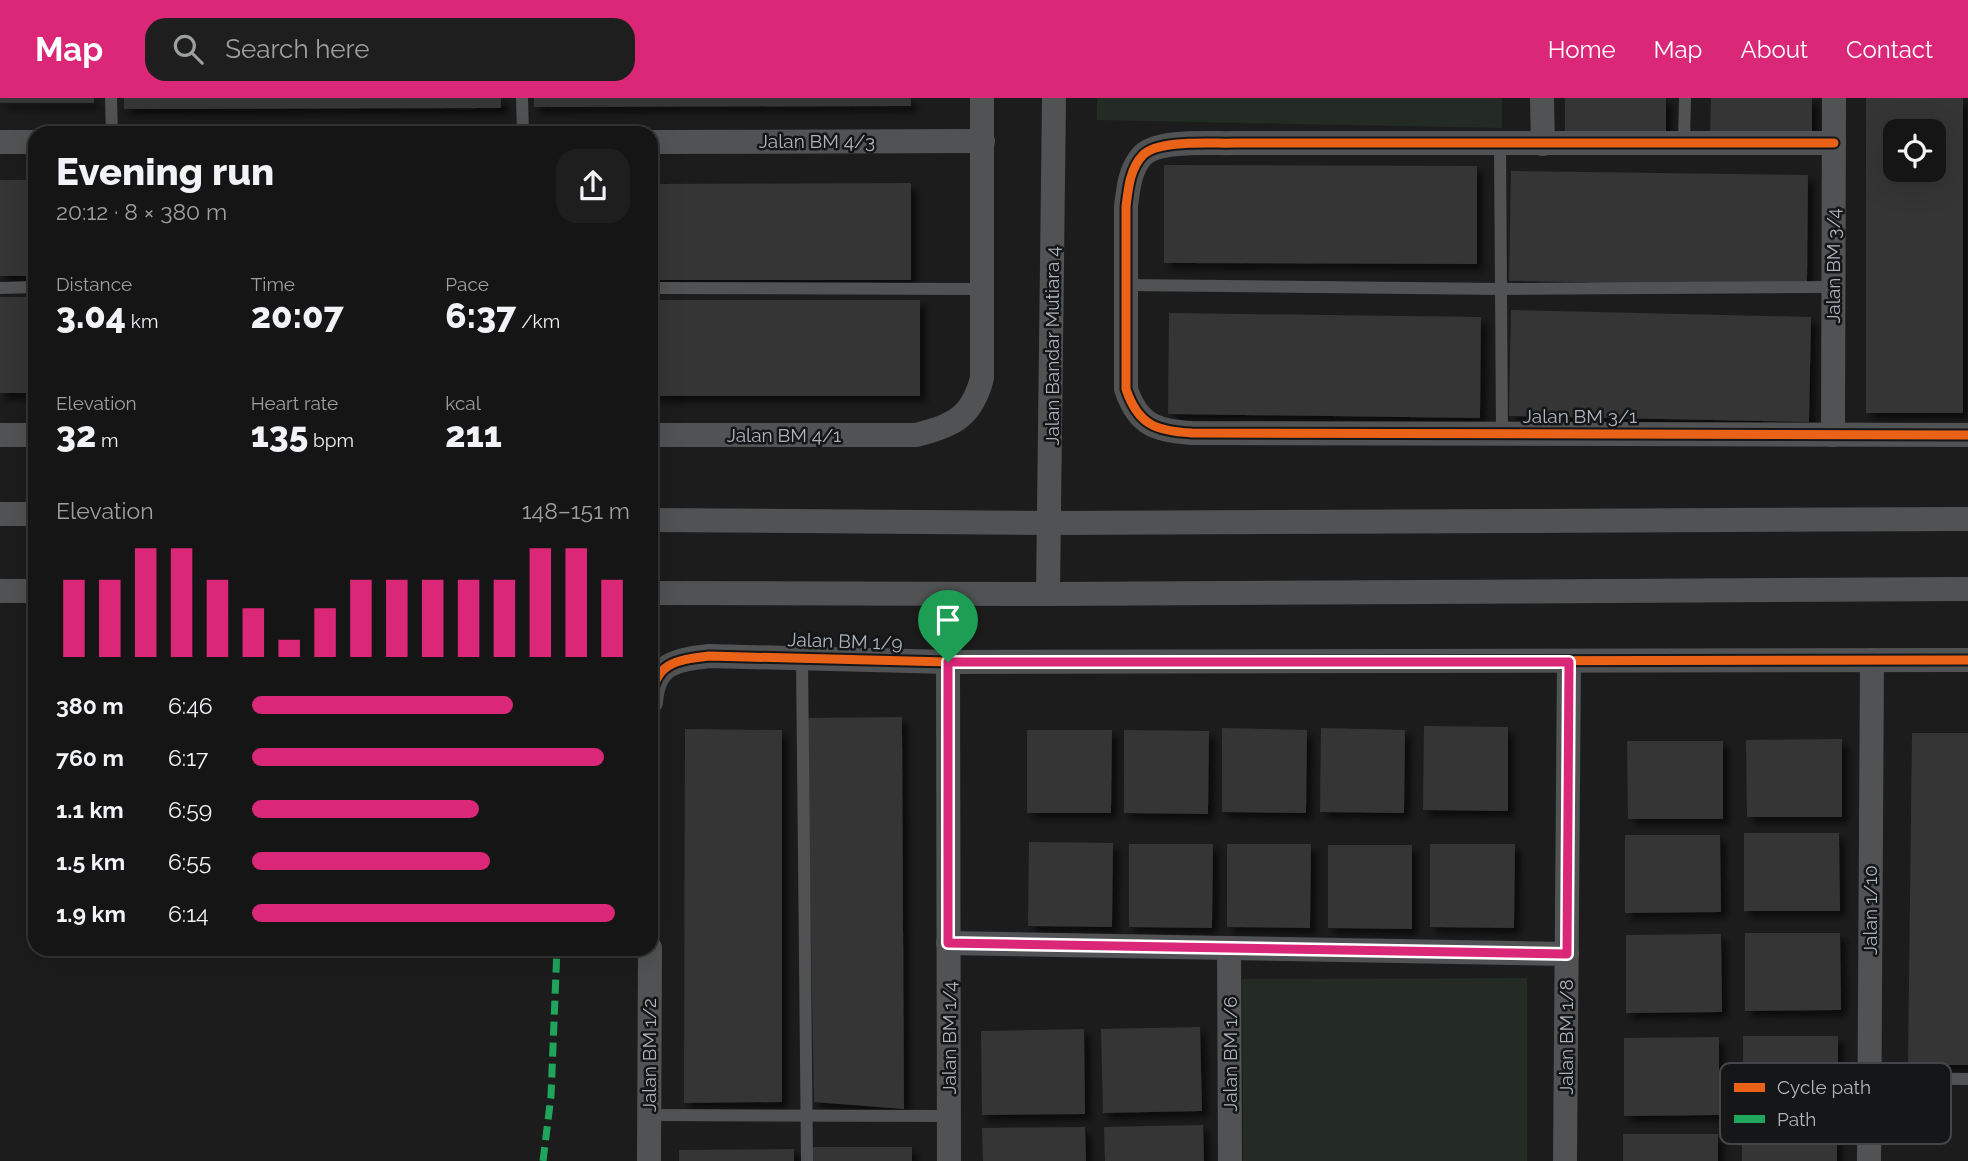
<!DOCTYPE html>
<meta charset="utf-8">
<style>
:root{--surface:#151515;--page:#1e1e1e;--text:#f1f3f6;--muted:#9d9fa0;--line:#343434;--accent:#db2777}
body{margin:0;font-family:Raleway,sans-serif;background:var(--page);color:var(--text);height:100vh;display:flex;flex-direction:column;font-size:26px;white-space:nowrap}
*{box-sizing:border-box;margin:0}
p{font-size:23px;color:var(--muted)}
.icon{flex:none;width:38px;height:38px;fill:none;stroke:currentColor;stroke-width:2;stroke-linecap:round;stroke-linejoin:round}
.map{position:relative;flex:1;overflow:hidden}
.sheet{position:absolute;left:28px;top:28px;width:630px;height:830px;display:flex;flex-direction:column;background:var(--surface);border-radius:21px;box-shadow:0 7px 28px #0002,0 0 0 2px var(--line)}
.sheet>*{flex:none}
.tools{position:absolute;left:1883px;top:21px;display:grid;gap:14px}
.tools a{display:grid;place-items:center;width:63px;height:63px;border-radius:14px;background:var(--surface);box-shadow:0 7px 28px #0002,0 0 0 2px var(--line);font-size:35px}
.pin{position:absolute;display:grid;place-items:center;width:60px;height:60px;color:#fff;margin:-72px -30px;border-radius:50% 50% 50% 0;rotate:-45deg;box-shadow:0 0 7px #0007}
.pin .icon{rotate:45deg}
.round{display:grid;place-items:center;flex:none;width:74px;height:74px;border-radius:21px;background:var(--page)}
.overview{display:flex;align-items:center;justify-content:space-between;height:119px;padding:0 28px}
h1{font-size:38px;font-weight:800;line-height:52px}
.metrics{display:grid;grid-template-columns:repeat(3,1fr);gap:10px;height:119px;padding:7px 28px}
.metrics div{display:grid;align-content:center}
.metrics b{font-size:35px;font-weight:800}
.metrics small{font-size:19px;font-weight:400}
.metrics p{font-size:19px}
.chart{height:196px;padding:14px 28px}
.chart p{display:flex;justify-content:space-between}
.chart svg{width:100%;height:126px;margin-top:7px;stroke:var(--accent);stroke-width:6}
ul{padding:0 28px;list-style:none;font-size:23px}
li{display:grid;grid-template-columns:112px 84px 1fr;align-items:center;height:52px}
li i{height:18px;border-radius:9px;background:var(--accent)}
header{display:flex;align-items:center;gap:42px;box-sizing:border-box;height:98px;padding:0 35px;background:var(--accent);color:#fff}
header strong{font-size:33px}
nav{display:flex;gap:38px;margin-inline-start:auto;font-size:24px}
.search{width:490px;height:63px;background:var(--page);display:flex;align-items:center;gap:18px;box-sizing:border-box;padding:0 24px;border-radius:21px;color:var(--muted);font-size:26px}
.map>svg:first-child{display:block}
</style>
<header>
<strong>Map</strong>
<div class="search"><svg class="icon" aria-label="search" viewBox="0 0 24 24"><circle cx="10" cy="10" r="6"/><path d="M15 15l6 6"/></svg>Search here</div>
<nav><a>Home</a><a>Map</a><a>About</a><a>Contact</a></nav>
</header>
<div class="map">
<svg width="1968" height="1063" viewBox="0 0 1968 1063">
<defs>
<filter id="shadow"><feDropShadow dx="6" dy="6" stdDeviation="3.5" flood-color="#0009"/></filter>
</defs>
<rect width="100%" height="100%" fill="#1c1c1c"/>
<g fill="#242a24">
<polygon points="1097,0 1502,0 1502,30 1097,22"/>
<polygon points="1527,880 1527,1063 1243,1063 1242,881"/>
</g>
<g fill="#353536" fill-rule="evenodd" filter="url(#shadow)">
<rect x="0" y="0" width="94" height="5"/>
<polygon points="124,0 501,0 501,10 124,11"/>
<polygon points="534,0 911,0 911,8 534,9"/>
<rect x="1565" y="0" width="101" height="43"/>
<polygon points="1711,0 1812,0 1812,39 1710,38"/>
<path d="M1866,0H1963V315H1866ZM1895,33H1934V72H1895Z"/>
<polygon points="1164,67 1477,68 1477,166 1164,165"/>
<polygon points="1511,73 1808,77 1807,187 1509,183"/>
<rect x="0" y="82" width="35" height="96"/>
<polygon points="911,85 911,182 651,182 651,86"/>
<rect x="0" y="199" width="35" height="96"/>
<rect x="651" y="202" width="269" height="96"/>
<polygon points="1511,212 1811,219 1809,324 1509,318"/>
<polygon points="1169,215 1481,219 1480,320 1168,316"/>
<polygon points="902,619 904,1011 814,1004 807,620"/>
<polygon points="1424,628 1508,629 1508,713 1423,712"/>
<polygon points="1222,630 1307,632 1306,715 1222,714"/>
<polygon points="1321,630 1405,632 1404,715 1320,714"/>
<polygon points="685,631 782,632 782,1004 684,1005"/>
<polygon points="1027,632 1112,632 1111,715 1027,715"/>
<polygon points="1124,632 1209,633 1208,716 1124,715"/>
<polygon points="1912,635 1968,635 1968,967 1908,967"/>
<polygon points="1842,641 1842,719 1747,719 1746,642"/>
<polygon points="1627,643 1723,643 1723,721 1628,721"/>
<polygon points="1744,735 1839,735 1840,813 1744,813"/>
<polygon points="1625,737 1720,737 1721,814 1625,815"/>
<polygon points="1029,744 1113,745 1112,829 1028,828"/>
<polygon points="1129,746 1213,746 1212,830 1129,829"/>
<polygon points="1227,746 1311,746 1310,830 1227,829"/>
<polygon points="1430,746 1515,746 1514,830 1430,829"/>
<polygon points="1328,747 1412,747 1412,831 1328,830"/>
<polygon points="1745,835 1840,835 1841,912 1745,913"/>
<polygon points="1721,836 1722,914 1626,915 1626,837"/>
<polygon points="1200,929 1202,1013 1103,1015 1101,931"/>
<polygon points="1084,931 1085,1016 982,1017 981,933"/>
<polygon points="1743,938 1838,938 1838,1015 1743,1016"/>
<polygon points="1719,939 1719,1017 1624,1018 1624,940"/>
<polygon points="1203,1027 1204,1063 1105,1063 1104,1029"/>
<polygon points="1085,1029 1086,1063 983,1063 982,1030"/>
<polygon points="1837,1034 1837,1063 1742,1063 1742,1035"/>
<rect x="1623" y="1036" width="95" height="27"/>
<rect x="809" y="1049" width="103" height="14"/>
<polygon points="794,1051 794,1063 679,1063 679,1052"/>
</g>
<g fill="none" stroke-linecap="round" stroke-linejoin="round">
<g stroke="#505254" stroke-width="12">
<polyline points="111,0 112,35"/>
<polyline points="522,0 523,35"/>
<polyline points="1684,45 1685,0"/>
<polyline points="1500,46 1502,335"/>
<polyline points="1126,187 1501,191 1833,189"/>
<polyline points="0,190 35,189"/>
<polyline points="651,190 982,191"/>
<polyline points="802,559 807,1063"/>
<polyline points="1869,980 1968,981"/>
<polyline points="649,1017 949,1018"/>
</g>
<g stroke="#505254" stroke-width="24">
<polyline points="1542,0 1543,46"/>
<polyline points="0,44 35,44"/>
<polyline points="651,44 983,43"/>
<path d="M1834,45H1235C1213,46 1159,41 1143,57C1130,70 1128,91 1126,109V291C1138,327 1156,333 1192,335L1968,337"/>
<polyline points="0,337 35,337"/>
<path d="M651,337H916C953,328 972,319 982,280V0"/>
<polyline points="1833,337 1834,0"/>
<polyline points="0,416 35,416"/>
<polyline points="651,422 1050,425 1968,421"/>
<polyline points="0,493 35,493"/>
<polyline points="651,495 1048,496 1968,491"/>
<polyline points="1048,496 1054,0"/>
<polyline points="948,564 949,1063"/>
<path d="M651,604C654,565 675,562 709,558L948,564L1968,562"/>
<polyline points="948,845 1567,856"/>
<polyline points="1229,850 1230,1063"/>
<polyline points="649,1063 650,850"/>
<polyline points="1565,1063 1569,563"/>
<polyline points="1869,1063 1872,562"/>
</g>
<polyline stroke="#20a55d" stroke-width="7" stroke-dasharray="14 7" stroke-linecap="butt" points="543,1063 551,998 557,850"/>
<defs>
<g id="cycleway">
<path d="M1834,45H1235C1213,46 1159,41 1143,57C1130,70 1128,91 1126,109V291C1138,327 1156,333 1192,335L1968,337"/>
<path d="M651,604C654,565 675,562 709,558L948,564L1968,562"/>
</g>
</defs>
<use href="#cycleway" stroke="#151618" stroke-width="13"/>
<use href="#cycleway" stroke="#ea6118" stroke-width="9"/>
</g>
<g fill="none" stroke-linecap="round" stroke-linejoin="round">
<defs>
<polygon id="route" points="948,564 1569,564 1567,856 948,845"/>
</defs>
<use href="#route" stroke="#fff" stroke-width="14"/>
<use href="#route" stroke="#db2777" stroke-width="9"/>
</g>
<g text-anchor="middle" dominant-baseline="central" stroke-width="5" stroke-linejoin="round" paint-order="stroke">
<g font-size="19" fill="#aeb4bb" stroke="#151618">
<text x="817" y="43">Jalan BM 4/3</text>
<text transform="translate(1833 168) rotate(-90)">Jalan BM 3/4</text>
<text transform="translate(1052 248) rotate(-90)">Jalan Bandar Mutiara 4</text>
<text x="1580" y="318">Jalan BM 3/1</text>
<text x="784" y="337">Jalan BM 4/1</text>
<text transform="translate(845 543) rotate(2)">Jalan BM 1/9</text>
<text transform="translate(1870 812) rotate(-90)">Jalan 1/10</text>
<text transform="translate(1566 939) rotate(-90)">Jalan BM 1/8</text>
<text transform="translate(949 940) rotate(-90)">Jalan BM 1/4</text>
<text transform="translate(1230 956) rotate(-90)">Jalan BM 1/6</text>
<text transform="translate(649 957) rotate(-90)">Jalan BM 1/2</text>
</g>
</g>
<rect x="1720" y="965" width="231" height="81" rx="10" fill="#151618" stroke="#434549" stroke-width="2"/>
<rect x="1734" y="985" width="31" height="9" fill="#ea6118"/>
<rect x="1734" y="1017" width="31" height="8" fill="#20a55d"/>
<g font-size="19" fill="#aeb4bb">
<text x="1777" y="996">Cycle path</text>
<text x="1777" y="1028">Path</text>
</g>
</svg>
<div class="tools">
<a><svg class="icon" aria-label="locate" viewBox="0 0 24 24"><circle cx="12" cy="12" r="6"/><path d="M12 2v4M12 18v4M2 12h4M18 12h4"/></svg></a>
</div>
<div class="pin" style="left:948px;top:564px;background:#1e9e55"><svg class="icon" aria-label="arrive" viewBox="0 0 24 24"><path d="M6 21V4h12l-3 4 3 4H6"/></svg></div>
<section class="sheet">
<div class="overview"><div><h1>Evening run</h1><p>20:12 · 8 × 380 m</p></div><a class="round"><svg class="icon" aria-label="share" viewBox="0 0 24 24"><path d="M12 15V3M7 8l5-5 5 5M5 13v7h14v-7"/></svg></a></div>
<div class="metrics">
<div><p>Distance</p><b>3.04<small> km</small></b></div>
<div><p>Time</p><b>20:07</b></div>
<div><p>Pace</p><b>6:37<small> /km</small></b></div>
</div>
<div class="metrics">
<div><p>Elevation</p><b>32<small> m</small></b></div>
<div><p>Heart rate</p><b>135<small> bpm</small></b></div>
<div><p>kcal</p><b>211</b></div>
</div>
<div class="chart"><p><span>Elevation</span>148–151 m</p>
<svg viewBox="0 0 160 44" preserveAspectRatio="none"><path d="M5 44V17M15 44V17M25 44V6M35 44V6M45 44V17M55 44V27M65 44V38M75 44V27M85 44V17M95 44V17M105 44V17M115 44V17M125 44V17M135 44V6M145 44V6M155 44V17"/></svg>
</div>
<ul>
<li><b>380 m</b>6:46<i style="width:69%"></i></li>
<li><b>760 m</b>6:17<i style="width:93%"></i></li>
<li><b>1.1 km</b>6:59<i style="width:60%"></i></li>
<li><b>1.5 km</b>6:55<i style="width:63%"></i></li>
<li><b>1.9 km</b>6:14<i style="width:96%"></i></li>
</ul>
</section>
</div>
